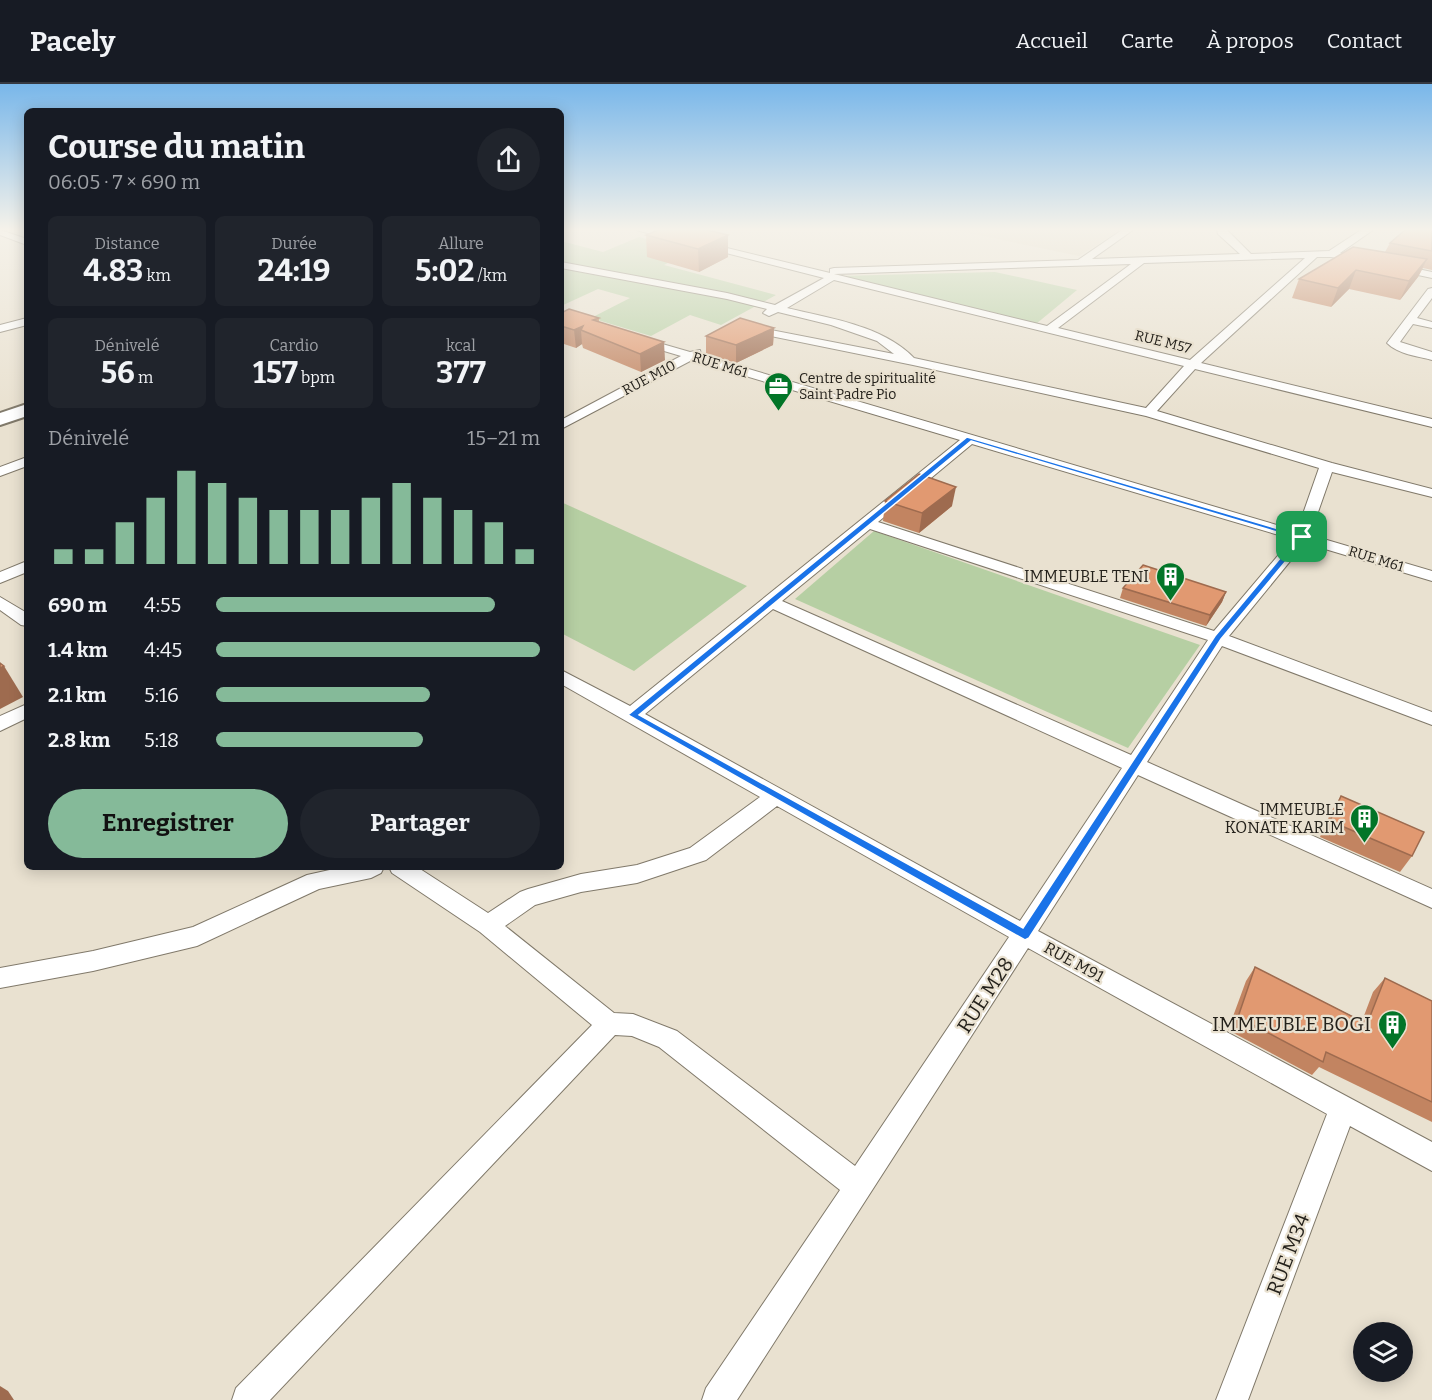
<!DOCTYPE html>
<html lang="fr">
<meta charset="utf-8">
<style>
:root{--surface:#171b24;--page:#20242c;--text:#f1f3f6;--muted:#9ea1a6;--line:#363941;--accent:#85ba99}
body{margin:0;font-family:Bitter,serif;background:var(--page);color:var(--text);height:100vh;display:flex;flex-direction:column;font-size:22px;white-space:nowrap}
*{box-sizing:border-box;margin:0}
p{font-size:20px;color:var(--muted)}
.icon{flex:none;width:33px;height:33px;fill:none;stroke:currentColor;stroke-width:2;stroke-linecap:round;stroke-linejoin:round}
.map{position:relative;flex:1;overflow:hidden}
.drawer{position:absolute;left:24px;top:24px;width:540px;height:762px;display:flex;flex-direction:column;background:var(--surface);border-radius:9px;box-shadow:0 3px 15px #0003}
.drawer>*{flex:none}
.tools{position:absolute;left:1353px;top:1238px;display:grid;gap:12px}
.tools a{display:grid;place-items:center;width:60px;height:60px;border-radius:50%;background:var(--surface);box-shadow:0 3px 15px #0003;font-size:30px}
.pin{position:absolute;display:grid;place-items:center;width:51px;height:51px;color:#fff;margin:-26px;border-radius:12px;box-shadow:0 3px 9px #0006}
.round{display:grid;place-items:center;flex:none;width:63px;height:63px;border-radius:32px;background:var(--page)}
.overview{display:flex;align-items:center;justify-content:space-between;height:102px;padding:0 24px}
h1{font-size:33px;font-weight:700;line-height:45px}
.stats{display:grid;grid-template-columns:repeat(3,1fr);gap:9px;height:102px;padding:6px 24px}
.stats div{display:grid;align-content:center;border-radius:9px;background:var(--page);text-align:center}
.stats b{font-size:30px;font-weight:700}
.stats small{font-size:16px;font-weight:400}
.stats p{font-size:16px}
.chart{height:168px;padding:12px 24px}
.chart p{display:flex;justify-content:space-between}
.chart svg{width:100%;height:108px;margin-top:6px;stroke:var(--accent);stroke-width:6}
.cta{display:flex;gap:12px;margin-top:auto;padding:12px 24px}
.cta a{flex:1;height:69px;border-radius:36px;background:var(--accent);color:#111;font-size:24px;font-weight:700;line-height:69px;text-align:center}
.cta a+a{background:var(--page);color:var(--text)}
ul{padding:0 24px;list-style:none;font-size:20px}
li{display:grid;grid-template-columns:96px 72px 1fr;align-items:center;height:45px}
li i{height:15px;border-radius:8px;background:var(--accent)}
header{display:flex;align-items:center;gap:36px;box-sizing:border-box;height:84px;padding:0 30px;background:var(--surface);border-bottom:2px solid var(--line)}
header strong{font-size:28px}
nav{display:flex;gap:33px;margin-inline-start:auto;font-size:21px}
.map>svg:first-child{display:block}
</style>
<header>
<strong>Pacely</strong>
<nav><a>Accueil</a><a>Carte</a><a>À propos</a><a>Contact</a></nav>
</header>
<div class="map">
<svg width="1432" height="1316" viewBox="0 0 1432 1316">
<rect width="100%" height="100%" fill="#e9e1d0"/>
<polygon fill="#e0d5be" points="954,146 1121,146 1079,172"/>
<g fill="#b6cfa3">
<polygon points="639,153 692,167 664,181 776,211 721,241 690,231 651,252 591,234 630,214 598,205 561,222 561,157 603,168"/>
<polygon points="995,188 1077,206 1036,240 838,192"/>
<polygon points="561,418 747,502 634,587 561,549"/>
<polygon points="874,447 1200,561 1128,664 795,515"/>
</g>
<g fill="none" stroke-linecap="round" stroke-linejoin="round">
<defs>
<g id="street">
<polygon points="0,146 27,155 27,161 0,151"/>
<path d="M636,146H653L830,189V185L834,184L1078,176L1122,146H1133L1092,175L1240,170L1218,150L1217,146H1227L1251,170L1329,167L1361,146H1373L1340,169L1369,175V179L1331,173H1317L1201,279L1432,335V343L1195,285L1157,327L1332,379L1432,405V413L1332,388L1310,451L1432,487V497L1305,459L1229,552L1432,628V641L1222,562L1147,678L1432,805V824L1138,691L1038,847L1432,1058V1087L1350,1042L1248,1316H1216L1327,1030L1028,864L737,1316H702L706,1304L840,1106L659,963L632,952L615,951L270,1316H232L236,1304L592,941L480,848L392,789L389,783H417L488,829L520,808L528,805L581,790L637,781L690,764L760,713L561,600V586L630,622L960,356L692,276L561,345V336L681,272L637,259V255H645L690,268L700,266L701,271L1297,447L1319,384L1146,332L913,281L746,247V243L750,242L894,270L877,257L831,241L778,228L769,232L763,229L767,225L727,215L561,184V178L727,209L775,221L824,194ZM1305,174L1190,276L1058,244L1144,179ZM1131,180L1047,242L834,190ZM834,196L1184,282L1146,324L914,274C882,241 828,234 787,224ZM972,360L1292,455L1214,547L878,438ZM870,445L1208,556L1131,671L782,517ZM773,525L1122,684L1020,837L645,630ZM777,722L1009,853L855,1082L677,947L633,930L614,929L505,842L535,821L581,808L637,799L706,776Z"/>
<polygon points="1394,180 1432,188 1432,194 1390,185 1390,181"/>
<path d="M1432,204V214L1417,234L1432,238V244L1413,240L1400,258L1432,268V276C1417,272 1398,270 1387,259L1428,205Z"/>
<polygon points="27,234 27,241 0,248 0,241"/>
<polygon points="27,373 27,382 0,392 0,383"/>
<polygon points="27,477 27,488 0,499 0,488"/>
<polygon points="0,513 27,529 27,542 21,541 0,526"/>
<polygon points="27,620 27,634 0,647 0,632"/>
<polygon points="343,783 384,783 381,789 371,794 319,805 197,862 93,887 0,904 0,884 93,867 193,843 307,791"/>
</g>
<polygon id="secondary" points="27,320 27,332 0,341 0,329"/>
</defs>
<use href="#street" stroke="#80796a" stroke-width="2"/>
<use href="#secondary" stroke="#80796a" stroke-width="4"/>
<use href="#street" fill="#fff" fill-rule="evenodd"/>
<use href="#secondary" fill="#fff" fill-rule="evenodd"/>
</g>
<g fill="#c28461">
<polygon points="1432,146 1432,186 1423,184 1418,193 1400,216 1349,205 1331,223 1292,214 1299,195 1385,168 1390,159"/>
<polygon points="646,151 728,173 699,188 647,173"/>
<polygon points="561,229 599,234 599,238 665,276 641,288 583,264 582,260 576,264 561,259"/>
<polygon points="774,244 773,261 736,279 706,270 706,252"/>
<polygon points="885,417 952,422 919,449 883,437"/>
<polygon points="1123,504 1226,508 1222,518 1206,542 1120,514"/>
<polygon points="1341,712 1412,772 1400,788 1320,753 1331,728"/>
<polygon points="1255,883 1362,937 1373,908 1385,894 1432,917 1432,1038 1319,983 1312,991 1228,946 1246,897"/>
</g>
<g fill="#9e6b4f">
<polygon points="728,151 728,173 699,188 698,165"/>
<polygon points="1427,175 1418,193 1400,216 1409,197"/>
<polygon points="1356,186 1349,205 1331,223 1338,204"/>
<polygon points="583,242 581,246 582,260 576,264 574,246"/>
<polygon points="774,244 773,261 736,279 736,261"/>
<polygon points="664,258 665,276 641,288 640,270"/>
<polygon points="956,403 952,422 919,449 922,429"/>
<polygon points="1226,508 1222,518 1206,542 1210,531"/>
<polygon points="4,582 23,613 0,625 0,584"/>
<polygon points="0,1302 8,1307 14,1316 0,1316"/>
</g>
<g fill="#e19971" stroke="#9e6b4f" stroke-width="1.5">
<polygon points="658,146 707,146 728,151 698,165 646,151"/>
<polygon points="1405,146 1432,146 1432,167 1390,159"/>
<polygon points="1353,163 1427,175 1409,197 1356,186 1338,204 1299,195"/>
<polygon points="569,225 599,234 593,236 664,258 640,270 581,246 583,242 574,246 561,242 561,229"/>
<polygon points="740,234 774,244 736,261 706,252"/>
<polygon points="919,390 956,403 922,429 885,417"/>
<polygon points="1143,481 1226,508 1210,531 1123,504"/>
<polygon points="0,579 4,582 0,584"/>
<polygon points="1341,712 1424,748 1412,772 1330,737"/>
<polygon points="1255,883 1367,940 1385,894 1432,917 1432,1018 1326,968 1323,978 1238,933"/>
</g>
<linearGradient id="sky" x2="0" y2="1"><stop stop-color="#79b7ea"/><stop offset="0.44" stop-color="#f5f2ea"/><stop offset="1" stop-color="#f5f2ea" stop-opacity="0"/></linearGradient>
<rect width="1432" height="330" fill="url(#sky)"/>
<path fill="#1a73e8" stroke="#fff" stroke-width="1.5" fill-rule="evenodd" d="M967,353L1306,453L1221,555L1029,854L1025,856L628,631ZM971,357L1297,454L1215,552L1023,844L639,631Z"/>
<defs>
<symbol id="office-pin" viewBox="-11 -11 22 30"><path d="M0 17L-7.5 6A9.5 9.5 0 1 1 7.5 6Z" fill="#027528" stroke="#e9e1d0"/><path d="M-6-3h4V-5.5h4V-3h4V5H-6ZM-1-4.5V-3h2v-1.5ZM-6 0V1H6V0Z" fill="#fff"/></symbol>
<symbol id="building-pin" viewBox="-11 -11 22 30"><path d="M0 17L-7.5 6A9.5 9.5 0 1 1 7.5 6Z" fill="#027528" stroke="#e9e1d0"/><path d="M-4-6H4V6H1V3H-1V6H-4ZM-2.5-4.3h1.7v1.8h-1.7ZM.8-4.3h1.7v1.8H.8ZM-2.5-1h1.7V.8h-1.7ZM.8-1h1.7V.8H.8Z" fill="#fff"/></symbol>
</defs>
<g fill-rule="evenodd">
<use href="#office-pin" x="762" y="286" width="33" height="45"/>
<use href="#building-pin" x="1154" y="476" width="33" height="45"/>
<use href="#building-pin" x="1348" y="718" width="33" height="45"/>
<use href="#building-pin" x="1376" y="924" width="33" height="45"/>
</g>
<g text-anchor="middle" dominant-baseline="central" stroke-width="4.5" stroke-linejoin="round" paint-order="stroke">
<g font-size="14" fill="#24211b" stroke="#e9e1d0">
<text transform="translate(1163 258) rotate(14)">RUE M57</text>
<text transform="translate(720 281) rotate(17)">RUE M61</text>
<text transform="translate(649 294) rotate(-28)">RUE M10</text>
<text transform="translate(1376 475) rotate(17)">RUE M61</text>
</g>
<g font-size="14" fill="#24211b" stroke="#e9e1d0" text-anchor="start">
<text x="799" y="294">Centre de spiritualité<tspan x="799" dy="16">Saint Padre Pio</tspan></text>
</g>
<g font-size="16" fill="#24211b" stroke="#e9e1d0" text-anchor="end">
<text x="1149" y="492">IMMEUBLE TENI</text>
<text x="1344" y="725">IMMEUBLE<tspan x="1344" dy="18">KONATE KARIM</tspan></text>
</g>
<g font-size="16" fill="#24211b" stroke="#e9e1d0">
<text transform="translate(1074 878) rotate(29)">RUE M91</text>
</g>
<g font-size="20" fill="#24211b" stroke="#e9e1d0">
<text transform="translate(985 911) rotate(-57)">RUE M28</text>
<text transform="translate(1288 1170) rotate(-69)">RUE M34</text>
</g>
<g font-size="20" fill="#24211b" stroke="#e9e1d0" text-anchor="end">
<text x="1371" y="940">IMMEUBLE BOGI</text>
</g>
</g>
</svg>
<div class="tools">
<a><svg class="icon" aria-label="layers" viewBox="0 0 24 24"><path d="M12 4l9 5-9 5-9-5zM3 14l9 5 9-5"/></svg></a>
</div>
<div class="pin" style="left:1302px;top:453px;background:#1e9e55"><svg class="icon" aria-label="arrive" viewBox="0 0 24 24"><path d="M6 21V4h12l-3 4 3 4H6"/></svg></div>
<section class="drawer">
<div class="overview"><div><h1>Course du matin</h1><p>06:05 · 7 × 690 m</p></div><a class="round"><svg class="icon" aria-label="share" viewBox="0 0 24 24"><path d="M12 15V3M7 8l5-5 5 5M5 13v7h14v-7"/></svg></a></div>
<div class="stats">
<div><p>Distance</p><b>4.83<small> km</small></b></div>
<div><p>Durée</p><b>24:19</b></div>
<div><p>Allure</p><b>5:02<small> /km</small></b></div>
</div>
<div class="stats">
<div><p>Dénivelé</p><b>56<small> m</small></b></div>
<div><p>Cardio</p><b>157<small> bpm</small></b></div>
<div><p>kcal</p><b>377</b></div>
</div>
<div class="chart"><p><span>Dénivelé</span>15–21 m</p>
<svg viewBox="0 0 160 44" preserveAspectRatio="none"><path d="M5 44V38M15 44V38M25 44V27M35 44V17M45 44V6M55 44V11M65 44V17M75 44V22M85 44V22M95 44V22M105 44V17M115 44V11M125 44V17M135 44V22M145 44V27M155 44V38"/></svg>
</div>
<ul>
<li><b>690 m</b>4:55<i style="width:86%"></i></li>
<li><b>1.4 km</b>4:45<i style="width:100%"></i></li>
<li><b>2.1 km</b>5:16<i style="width:66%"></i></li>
<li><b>2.8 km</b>5:18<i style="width:64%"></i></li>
</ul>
<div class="cta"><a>Enregistrer</a><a>Partager</a></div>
</section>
</div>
